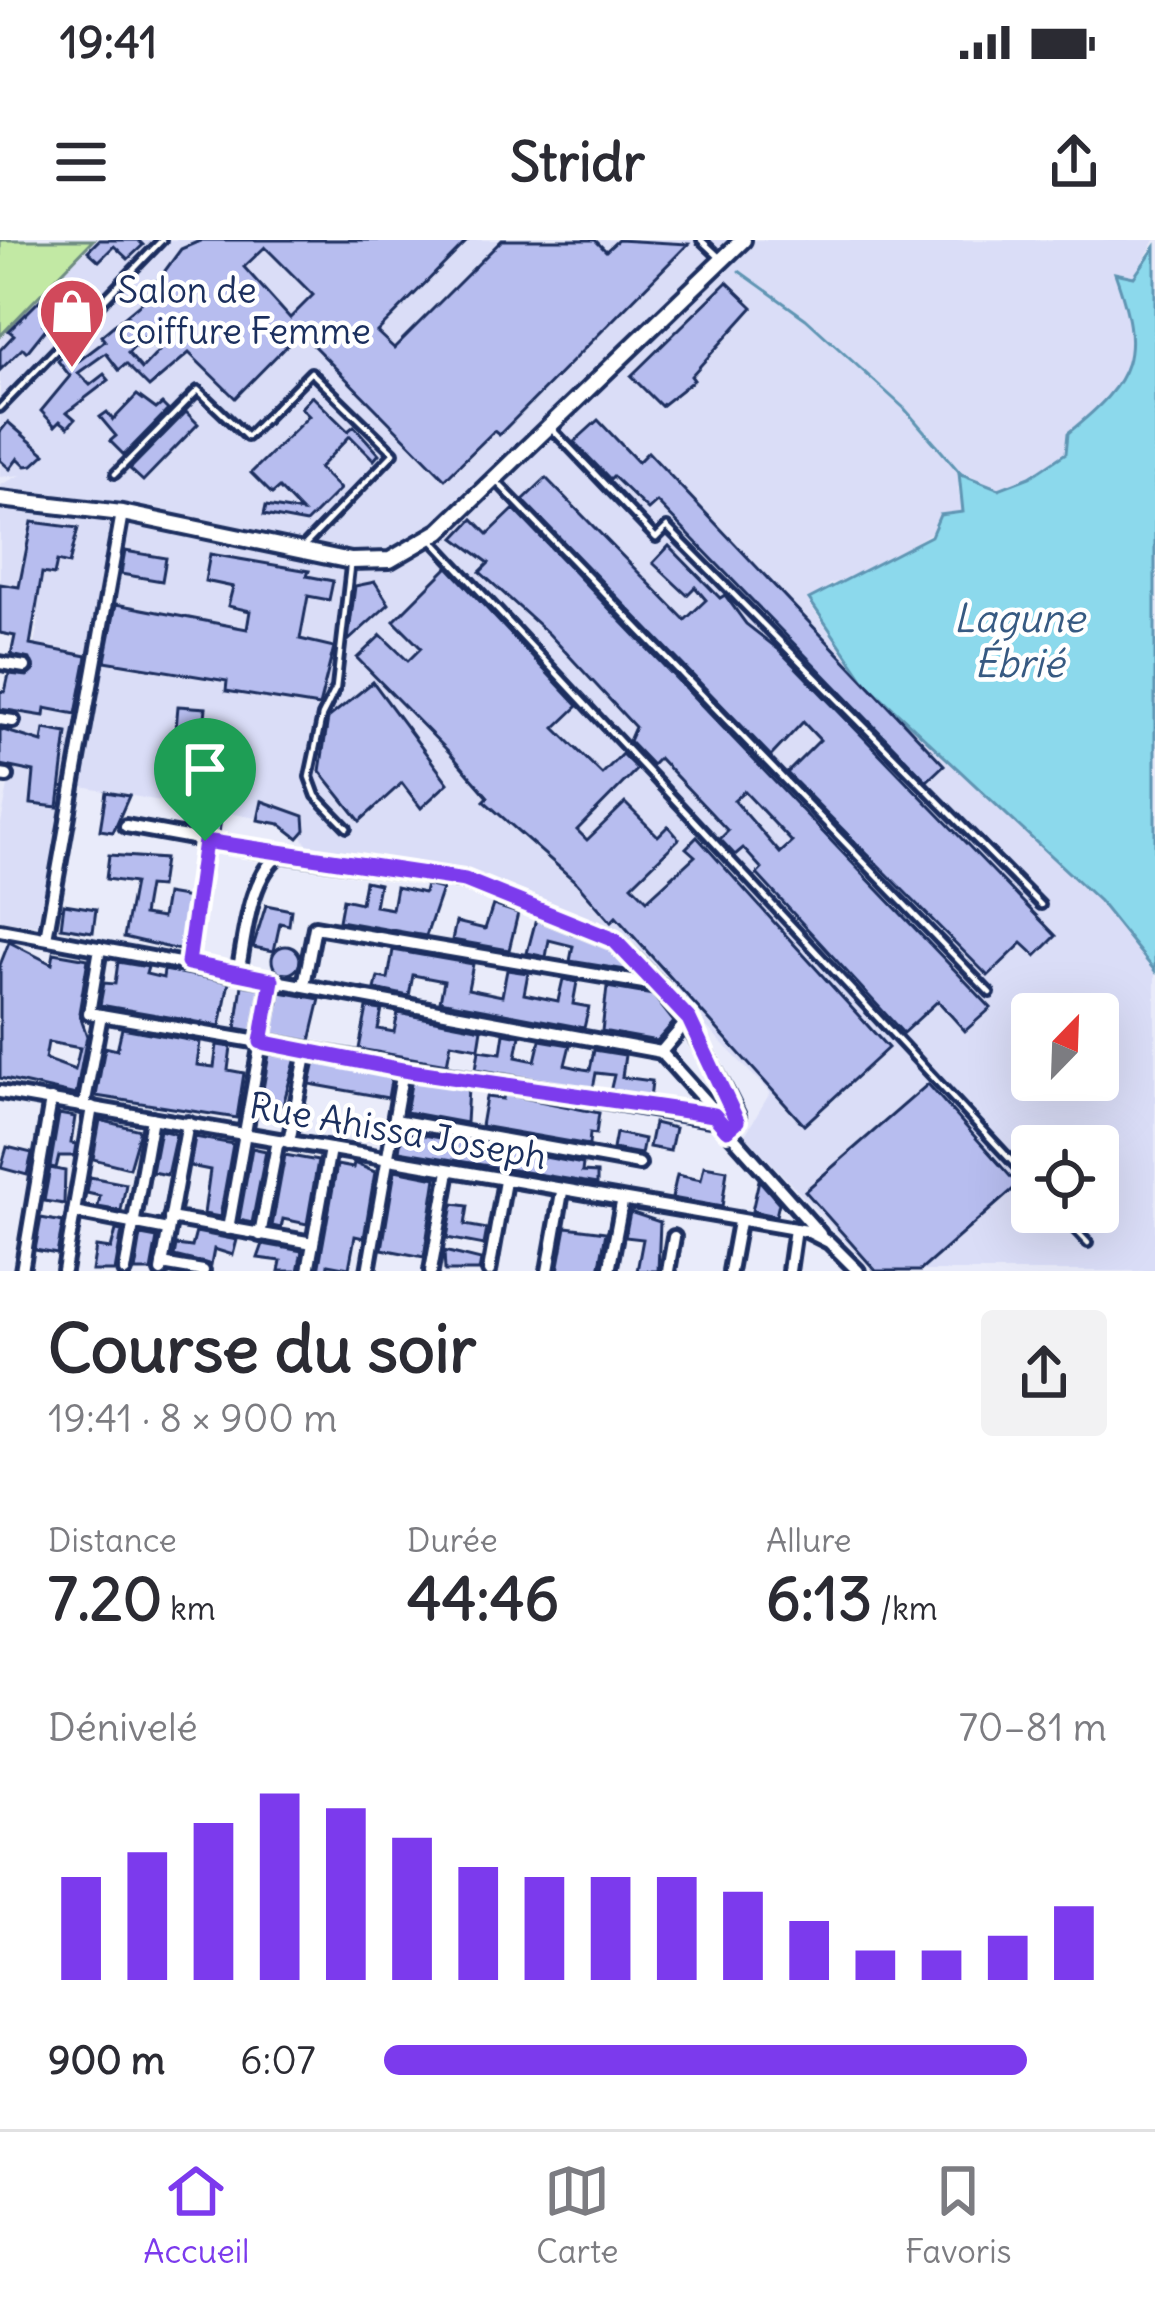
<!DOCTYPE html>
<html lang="fr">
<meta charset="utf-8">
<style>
:root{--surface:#fff;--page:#f2f2f3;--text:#2b2b33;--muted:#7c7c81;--line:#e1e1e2;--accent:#7c3aed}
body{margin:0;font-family:Delius,sans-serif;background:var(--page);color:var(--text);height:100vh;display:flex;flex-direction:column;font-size:45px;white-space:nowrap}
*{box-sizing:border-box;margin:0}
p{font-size:39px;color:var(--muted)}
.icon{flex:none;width:66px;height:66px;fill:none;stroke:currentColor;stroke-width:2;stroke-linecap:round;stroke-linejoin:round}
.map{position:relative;height:1031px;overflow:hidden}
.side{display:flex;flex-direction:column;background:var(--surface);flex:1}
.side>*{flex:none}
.needle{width:78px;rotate:23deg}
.tools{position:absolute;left:1011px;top:753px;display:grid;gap:24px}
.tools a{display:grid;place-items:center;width:108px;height:108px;border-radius:12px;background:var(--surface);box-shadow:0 12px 48px #0002;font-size:60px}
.pin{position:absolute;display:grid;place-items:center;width:102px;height:102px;color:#fff;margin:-123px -51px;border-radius:50% 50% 50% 0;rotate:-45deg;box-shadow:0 0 12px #0007}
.pin .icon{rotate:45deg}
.round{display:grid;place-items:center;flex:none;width:126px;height:126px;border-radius:12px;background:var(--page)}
.head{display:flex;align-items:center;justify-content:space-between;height:204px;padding:0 48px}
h1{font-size:66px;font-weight:800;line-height:90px}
.metrics{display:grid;grid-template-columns:repeat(3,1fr);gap:18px;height:204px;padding:12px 48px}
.metrics div{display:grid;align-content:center}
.metrics b{font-size:60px;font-weight:800}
.metrics small{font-size:33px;font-weight:400}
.metrics p{font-size:33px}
.chart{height:336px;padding:24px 48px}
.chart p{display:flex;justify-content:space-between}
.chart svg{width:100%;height:216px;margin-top:12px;stroke:var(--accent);stroke-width:6}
ul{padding:0 48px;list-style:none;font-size:39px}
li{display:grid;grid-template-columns:192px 144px 1fr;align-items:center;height:90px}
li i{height:30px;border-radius:15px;background:var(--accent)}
.status{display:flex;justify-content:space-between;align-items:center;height:84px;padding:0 60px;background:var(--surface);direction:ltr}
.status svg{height:33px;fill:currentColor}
header{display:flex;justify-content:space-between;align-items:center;height:156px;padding:0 48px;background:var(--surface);font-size:54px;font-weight:800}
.dock{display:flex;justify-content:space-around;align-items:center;height:168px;border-top:3px solid var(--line);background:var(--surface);font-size:33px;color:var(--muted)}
.dock a{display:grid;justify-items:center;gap:6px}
.dock .active{color:var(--accent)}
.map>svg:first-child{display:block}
</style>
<div class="status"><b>19:41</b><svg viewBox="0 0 49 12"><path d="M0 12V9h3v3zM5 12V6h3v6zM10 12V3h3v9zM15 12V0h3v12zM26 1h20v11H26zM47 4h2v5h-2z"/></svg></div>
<header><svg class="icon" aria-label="menu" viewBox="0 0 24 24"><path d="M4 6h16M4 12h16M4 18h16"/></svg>Stridr<svg class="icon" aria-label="share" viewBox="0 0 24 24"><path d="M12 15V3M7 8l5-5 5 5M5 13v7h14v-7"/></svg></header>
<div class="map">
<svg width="1155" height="1031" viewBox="0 0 1155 1031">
<rect width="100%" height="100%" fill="#e9ebfa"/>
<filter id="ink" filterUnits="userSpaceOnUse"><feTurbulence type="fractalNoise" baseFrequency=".00833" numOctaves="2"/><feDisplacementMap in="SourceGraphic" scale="24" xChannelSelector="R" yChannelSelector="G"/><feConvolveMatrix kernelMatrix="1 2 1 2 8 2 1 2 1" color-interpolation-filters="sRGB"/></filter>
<g filter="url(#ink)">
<path fill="#daddf7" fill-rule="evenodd" d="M0,0H1155L1134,37L1116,34L1131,79L1134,107L1126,136L1104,164L1068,193L1066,213L1030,237L999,249L970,235L958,248L964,272L860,337L830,344L812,368L866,443L1099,662L1155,731V1031H873L745,895L770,853L613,689L463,631L308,607L296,585L82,547L58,688L0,680V589L39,378L0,370V245L21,235L0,237ZM1032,774H1098V840H1032ZM1032,906H1098V972H1032Z"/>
<polygon fill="#c2e9a4" stroke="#6e8c81" stroke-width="3" points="0,0 93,0 0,96"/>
<path fill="#8cd9ec" stroke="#5f95b3" stroke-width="3" d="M1155,7V731L1099,661L866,443L809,359L931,296L940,275L963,272L959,233L999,249L1030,237L1066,213L1068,193C1135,139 1144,115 1115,33L1134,37Z"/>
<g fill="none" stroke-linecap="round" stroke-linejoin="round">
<polyline stroke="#5f95b3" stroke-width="3" points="739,31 806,79 904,168 962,235"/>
</g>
<g fill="#b7bdef" stroke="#1b2f5e" stroke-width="3" fill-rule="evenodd">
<polygon points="99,0 138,0 143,5 128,19 114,6 99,21 88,11"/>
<path d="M202,0H468L377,92L394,108L502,0H595L606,11L618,0L688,4L499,195L494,191L445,239L300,92L235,158L189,113L149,147L126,124L119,130L106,113L78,133L90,145L104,134L109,140L67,172L75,179L68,187L60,181L55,186L41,171L70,136L58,121L63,116L72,126L105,101L101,96L142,62L181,9ZM265,7L313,55L290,78L244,27ZM144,98L159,111L142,129L128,113Z"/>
<polygon points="65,35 75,45 43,84 47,87 27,112 23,108 0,130 0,110 14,95 9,91"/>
<polygon points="727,42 753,67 691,136 694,140 661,166 631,136"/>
<polygon points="137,155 156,169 162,164 168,170 124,215 110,201 116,196 100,177 107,172 113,180"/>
<polygon points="312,156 348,191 354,186 379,214 374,220 350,196 319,228 340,249 306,283 264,275 266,266 302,272 279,248 272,254 251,233 309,176 301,168"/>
<polygon points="186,172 198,184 143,241 130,229"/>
<polygon points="598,180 638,222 648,212 944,525 927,541 657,262 648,270 613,236 610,239 574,202"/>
<polygon points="8,182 45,214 33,225 26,226 18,218 10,229 0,220 0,192"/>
<polygon points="546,238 685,380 706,360 695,347 687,355 653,323 669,306 720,358 725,355 746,384 778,409 1056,696 1036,716 1022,703 988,736 787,533 820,500 803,482 771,516 523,260"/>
<path d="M514,269L991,768L965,791L938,761L903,793L757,634L762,629L743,608L735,615L720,599L728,591L659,518L652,525L629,501L635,487L549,394L480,332L489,323L455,298L473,279L488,294ZM744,551L792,602L780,613L734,560Z"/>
<polygon points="32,282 78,288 69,324 57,321 54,335 42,333 30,405 87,416 76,474 45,468 44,476 0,469 0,451 5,452 9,434 27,436 34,430 30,419 11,415 15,396 0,393 0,344 19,347"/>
<polygon points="125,311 166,318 162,341 121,334"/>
<polygon points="210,314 309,331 307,336 333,341 329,360 308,356 300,399 334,407 319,466 226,451 227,441 105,421 116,364 247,389 250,371 228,366 233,347 205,341"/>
<polygon points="448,327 578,466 555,488 602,534 622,514 637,529 577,590 587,600 625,563 658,596 668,586 679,599 632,645 647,660 695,616 686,608 697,597 888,808 804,885 616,677 611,682 576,642 484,561 488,557 450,513 357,418 381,395 408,421 421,408 394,381"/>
<polygon points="375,342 389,364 348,401 355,346"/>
<polygon points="373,442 448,543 421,568 402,543 360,581 320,531 328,478"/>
<polygon points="178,466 206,468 200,525 173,522"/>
<polygon points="0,489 42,502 44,489 67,493 58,567 31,564 34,532 0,525"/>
<polygon points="106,552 129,556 113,592 100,590"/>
<polygon points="262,561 304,576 305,590 298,598 280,584 258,580"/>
<polygon points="186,566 222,572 219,593 183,586"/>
<polygon points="109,615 164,619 160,647 148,646 143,675 162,678 166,654 190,658 183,711 124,697 134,643 106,639"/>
<polygon points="365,641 379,644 375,666 392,669 396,647 424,653 426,645 442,649 426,696 339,681 343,659 361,663"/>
<polygon points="64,664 96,669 93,692 61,687"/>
<polygon points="266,665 291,670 289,685 280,683 274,711 253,707"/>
<polygon points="493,665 518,673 509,710 452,700 456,682 485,689"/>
<polygon points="536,679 609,708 632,731 570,721 573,706 549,700 546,717 527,713"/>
<path d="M9,702L52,724L54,713L88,719L79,773L87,796L76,855L0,838V725ZM48,802L80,808L75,830L45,819Z"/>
<circle cx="286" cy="720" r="14"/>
<polygon points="393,710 473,724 468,749 502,756 507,730 528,733 524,754 558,761 563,739 577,742 573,764 589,767 584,788 440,761 444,741 413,735 409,756 375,749 378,737 388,739"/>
<polygon points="118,722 148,727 146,734 163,738 164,730 229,742 220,786 100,765 104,743 115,744"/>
<polygon points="242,745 261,748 253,791 236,788"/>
<polygon points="607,747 653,755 674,782 657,801 602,791"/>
<polygon points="280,752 320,759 310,801 272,794"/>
<polygon points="367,768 382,770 378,789 394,792 398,773 482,789 479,808 451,803 447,824 359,809"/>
<polygon points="122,788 200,802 197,825 214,827 217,805 231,807 228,830 244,833 237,878 96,856 105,807 117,810"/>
<polygon points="504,793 520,796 516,817 535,821 540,800 570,805 565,825 583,829 590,830 594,810 625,815 622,837 652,841 650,859 610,852 614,835 596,833 593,849 476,829 479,810 501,813"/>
<polygon points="269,814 296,818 283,865 261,861"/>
<polygon points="315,822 392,835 388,858 310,844"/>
<polygon points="412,838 468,848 466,883 406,872"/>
<polygon points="928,844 1018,945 920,1031 876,1031 805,951"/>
<polygon points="504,854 599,873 596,894 590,893 589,905 481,886 486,857 503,859"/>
<polygon points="59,874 75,877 71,903 76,904 74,916 59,916 56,928 50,927"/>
<polygon points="100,880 140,890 129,928 93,919"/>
<polygon points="654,883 675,888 670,911 649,907"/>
<polygon points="160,890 176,894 167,935 152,932"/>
<polygon points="402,891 583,924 582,932 597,933 597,944 399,911"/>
<polygon points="616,893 644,899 641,914 613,909"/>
<polygon points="195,897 233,904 220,977 204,974 210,930 190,926"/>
<polygon points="7,907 32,913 27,935 1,928"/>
<polygon points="252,908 266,911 252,983 239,980"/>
<polygon points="285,915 318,921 307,984 283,979 281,988 272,986"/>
<polygon points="354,923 375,932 364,998 355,996 349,1028 328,1024 327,1031 318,1031 337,925 353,928"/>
<polygon points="704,926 727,930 722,967 672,958 677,935 701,940"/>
<polygon points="50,928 65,931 64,964 44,961"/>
<polygon points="395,930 436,938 424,1017 382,1009"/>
<polygon points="90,937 126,944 121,971 98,967 100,956 87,953"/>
<polygon points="759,940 779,963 776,976 752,971"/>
<polygon points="453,964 468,966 465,985 487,989 484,1005 447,998"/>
<polygon points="630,972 660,982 658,1031 637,1031 643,999 625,997"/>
<polygon points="41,978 63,982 57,1014 35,1010"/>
<polygon points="566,987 606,992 599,1031 558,1031"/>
<polygon points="116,990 122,991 115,1031 92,1031 96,1007 111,1009"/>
<polygon points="196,992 237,1000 233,1015 214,1009 211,1025 174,1016 176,1005 192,1007"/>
<polygon points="141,995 157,998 151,1031 135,1031"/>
<polygon points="263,1004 302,1011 298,1031 279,1031 281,1021 258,1018"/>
<polygon points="444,1011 481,1020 479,1031 445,1031"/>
</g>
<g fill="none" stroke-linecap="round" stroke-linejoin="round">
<defs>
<g id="service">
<polyline points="701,0 718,16"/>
<polyline points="0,168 162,0"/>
<polyline points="553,190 656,298 667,287 1041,665"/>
<polyline points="115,234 198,150 247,197 311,132 394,213 303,307"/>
<polyline points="498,243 990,753"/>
<polyline points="434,302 1032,943"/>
<polyline points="347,588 316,556 309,537 322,476 336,448 350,327"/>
<polyline points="188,723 204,604"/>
<polyline points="1059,972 1088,1003"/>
</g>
<g id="minor">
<polyline points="0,423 25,427"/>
<polyline points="0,479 13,481"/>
<polyline points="0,535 7,536"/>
<polyline points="126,586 280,614"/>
<polyline points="0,690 661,812 715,872 709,879 89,773 100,708"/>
<polyline points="46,698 122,273"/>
<path d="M238,733C246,696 248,639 280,614L465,640L614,700C675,754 703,805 738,876L727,890"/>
<polyline points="304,745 315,687 661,746"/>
<polyline points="661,812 689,779"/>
<polyline points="0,852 807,991 829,1002 858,1031"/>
<polyline points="84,866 101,775"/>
<polyline points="714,875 820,994"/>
<polyline points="395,880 639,924"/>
<polyline points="289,902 307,811"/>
<polyline points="74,972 168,990"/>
<polyline points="170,978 313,1003"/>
<polyline points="228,989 272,740"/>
<polyline points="260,995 278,900"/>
<polyline points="162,1024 203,1031"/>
<polyline points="22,1031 51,860"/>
<polyline points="64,1031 92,867"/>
<polyline points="125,1031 152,878"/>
<polyline points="161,1031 188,883"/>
<polyline points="308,1031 330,909"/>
<polyline points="368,1031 403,830"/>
<polyline points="431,1031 449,931"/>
<polyline points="489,1031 505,941"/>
<polyline points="548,1031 562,952"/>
<polyline points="609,1031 622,963"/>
<polyline points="668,1031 674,997"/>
<polyline points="730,1031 739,982"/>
<polyline points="789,1031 795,989"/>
</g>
<polyline id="tertiary" points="0,259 122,273 351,321 390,320 440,291 743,0"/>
</defs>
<use href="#service" stroke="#1b2f5e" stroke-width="14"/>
<use href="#minor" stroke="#1b2f5e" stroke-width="20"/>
<use href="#tertiary" stroke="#1b2f5e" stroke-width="22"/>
<use href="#service" stroke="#fff" stroke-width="4.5"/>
<use href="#minor" stroke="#fff" stroke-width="10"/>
<use href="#tertiary" stroke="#fff" stroke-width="14"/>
</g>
</g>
<g fill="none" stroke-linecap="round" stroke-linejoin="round" filter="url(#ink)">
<defs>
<polygon id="route" points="205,601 465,640 614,700 689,779 737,881 727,890 714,875 403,830 261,802 272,740 188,723"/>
</defs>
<use href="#route" stroke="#fff" stroke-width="24"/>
<use href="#route" stroke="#7c3aed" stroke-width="15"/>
</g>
<defs>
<symbol id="shop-pin" viewBox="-11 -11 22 30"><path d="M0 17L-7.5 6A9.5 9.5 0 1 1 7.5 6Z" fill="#d1495b" stroke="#fff"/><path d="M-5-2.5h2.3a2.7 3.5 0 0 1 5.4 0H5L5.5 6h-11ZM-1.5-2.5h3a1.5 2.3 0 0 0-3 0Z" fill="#fff"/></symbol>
</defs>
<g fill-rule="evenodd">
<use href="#shop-pin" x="34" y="33" width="76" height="104"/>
</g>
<g text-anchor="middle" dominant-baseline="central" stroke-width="9" stroke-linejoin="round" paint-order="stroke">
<g font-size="36" fill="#1b2f5e" stroke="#fff" text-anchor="start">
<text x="118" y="50">Salon de<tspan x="118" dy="41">coiffure Femme</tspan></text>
</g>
<g font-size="36" fill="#1b2f5e" stroke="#fff">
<text transform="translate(398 891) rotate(10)">Rue Ahissa Joseph</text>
</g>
<g font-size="39" font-style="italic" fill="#375a82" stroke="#fff">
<text x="1019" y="378">Lagune<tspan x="1019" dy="45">Ébrié</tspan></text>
</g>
</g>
</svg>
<div class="tools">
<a><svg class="needle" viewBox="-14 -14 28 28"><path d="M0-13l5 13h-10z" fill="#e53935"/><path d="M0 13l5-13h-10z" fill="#7c7c81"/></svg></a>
<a><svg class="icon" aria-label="locate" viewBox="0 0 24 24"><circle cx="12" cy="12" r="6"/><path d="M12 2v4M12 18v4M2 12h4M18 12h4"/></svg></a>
</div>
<div class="pin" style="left:205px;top:601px;background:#1e9e55"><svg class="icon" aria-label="arrive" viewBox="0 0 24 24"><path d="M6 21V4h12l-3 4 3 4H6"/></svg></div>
</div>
<section class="side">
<div class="head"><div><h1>Course du soir</h1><p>19:41 · 8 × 900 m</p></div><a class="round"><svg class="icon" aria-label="share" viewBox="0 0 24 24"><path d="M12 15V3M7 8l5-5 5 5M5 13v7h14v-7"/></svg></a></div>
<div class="metrics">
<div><p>Distance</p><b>7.20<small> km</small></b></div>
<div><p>Durée</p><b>44:46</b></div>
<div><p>Allure</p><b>6:13<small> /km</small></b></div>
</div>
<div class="chart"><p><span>Dénivelé</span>70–81 m</p>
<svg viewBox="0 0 160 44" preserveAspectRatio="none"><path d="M5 44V23M15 44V18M25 44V12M35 44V6M45 44V9M55 44V15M65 44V21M75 44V23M85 44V23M95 44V23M105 44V26M115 44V32M125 44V38M135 44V38M145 44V35M155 44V29"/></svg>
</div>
<ul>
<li><b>900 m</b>6:07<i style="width:89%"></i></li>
</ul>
</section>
<nav class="dock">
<a class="active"><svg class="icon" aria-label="home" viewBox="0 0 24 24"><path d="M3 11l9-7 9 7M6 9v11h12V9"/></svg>Accueil</a>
<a><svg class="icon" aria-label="map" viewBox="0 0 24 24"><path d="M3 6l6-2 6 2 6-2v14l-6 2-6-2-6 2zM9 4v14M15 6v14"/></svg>Carte</a>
<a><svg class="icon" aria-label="saved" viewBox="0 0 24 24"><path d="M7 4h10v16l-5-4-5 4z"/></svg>Favoris</a>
</nav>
